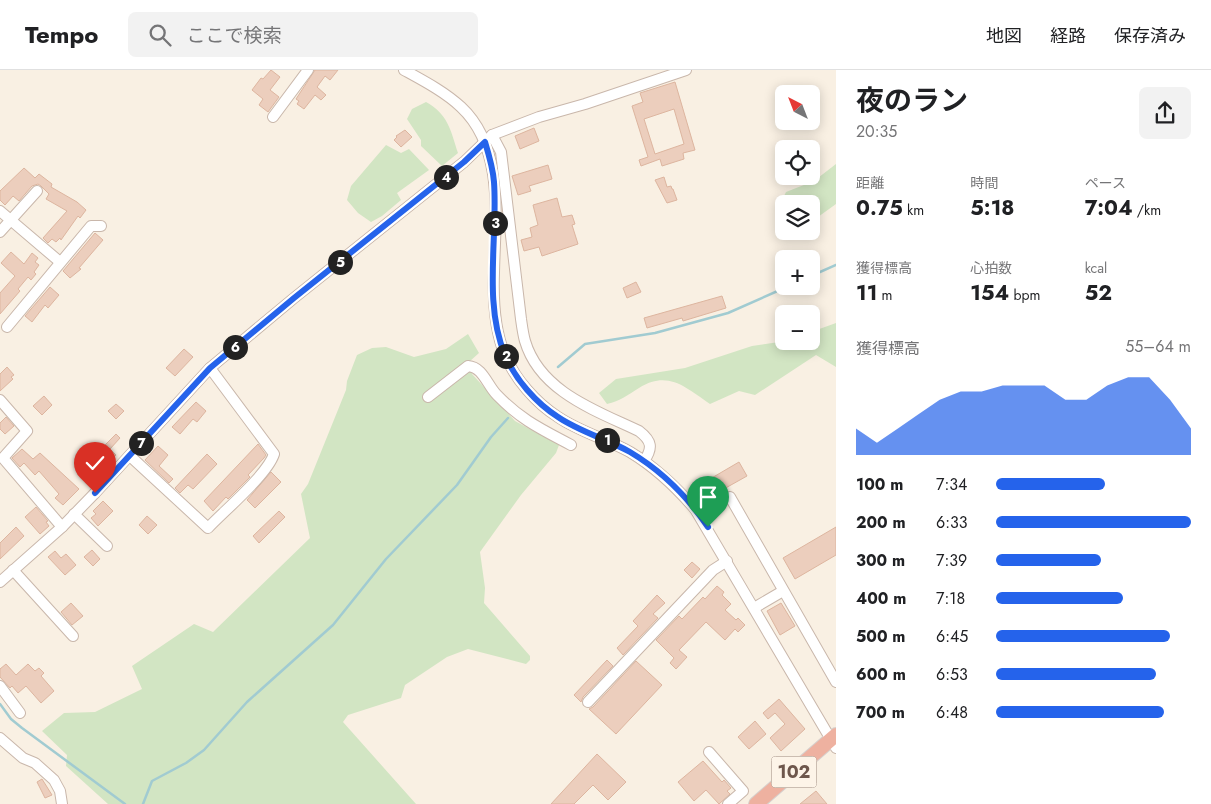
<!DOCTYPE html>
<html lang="ja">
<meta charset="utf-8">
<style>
:root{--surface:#fff;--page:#f2f2f2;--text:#202124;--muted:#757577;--line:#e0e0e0;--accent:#2563eb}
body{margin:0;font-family:Jost,"Noto Sans JP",sans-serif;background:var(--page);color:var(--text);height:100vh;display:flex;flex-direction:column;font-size:19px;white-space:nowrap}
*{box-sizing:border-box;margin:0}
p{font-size:16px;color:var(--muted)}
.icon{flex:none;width:28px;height:28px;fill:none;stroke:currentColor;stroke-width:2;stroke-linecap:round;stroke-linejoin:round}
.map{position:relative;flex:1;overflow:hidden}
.sheet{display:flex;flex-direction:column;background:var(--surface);width:375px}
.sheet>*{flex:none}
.needle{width:32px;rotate:318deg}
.controls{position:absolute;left:775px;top:15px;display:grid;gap:10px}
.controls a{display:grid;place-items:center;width:45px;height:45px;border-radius:8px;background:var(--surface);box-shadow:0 2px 12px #0003;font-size:25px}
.pin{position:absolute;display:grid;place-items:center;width:42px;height:42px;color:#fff;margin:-51px -21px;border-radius:50% 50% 50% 0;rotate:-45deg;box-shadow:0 0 5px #0007}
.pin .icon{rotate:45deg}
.km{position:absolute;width:25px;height:25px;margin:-12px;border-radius:50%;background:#222;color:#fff;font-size:14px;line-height:25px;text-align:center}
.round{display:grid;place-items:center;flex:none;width:52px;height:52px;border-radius:8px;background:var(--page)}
.headline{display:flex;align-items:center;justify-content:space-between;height:85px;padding:0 20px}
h1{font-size:28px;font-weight:700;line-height:38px}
.stats{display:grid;grid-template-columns:repeat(3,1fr);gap:8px;height:85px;padding:5px 20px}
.stats div{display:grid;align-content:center}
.stats b{font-size:21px;font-weight:700}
.stats small{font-size:14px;font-weight:400}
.stats p{font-size:14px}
.chart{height:140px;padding:10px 20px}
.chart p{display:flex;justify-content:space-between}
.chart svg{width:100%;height:90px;margin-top:5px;fill:var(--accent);opacity:.7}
ul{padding:0 20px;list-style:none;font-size:16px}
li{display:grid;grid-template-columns:80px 60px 1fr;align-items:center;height:38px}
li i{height:12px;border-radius:6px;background:var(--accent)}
header{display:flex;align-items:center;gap:30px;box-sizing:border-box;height:70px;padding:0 25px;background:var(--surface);border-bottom:1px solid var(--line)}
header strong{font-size:24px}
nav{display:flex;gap:28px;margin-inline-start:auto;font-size:18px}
.search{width:350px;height:45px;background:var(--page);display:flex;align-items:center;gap:12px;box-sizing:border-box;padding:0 18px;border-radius:8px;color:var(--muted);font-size:19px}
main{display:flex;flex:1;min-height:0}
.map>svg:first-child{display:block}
</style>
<header>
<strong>Tempo</strong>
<div class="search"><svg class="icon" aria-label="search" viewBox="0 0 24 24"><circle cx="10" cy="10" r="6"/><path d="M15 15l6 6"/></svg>ここで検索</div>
<nav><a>地図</a><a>経路</a><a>保存済み</a></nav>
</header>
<main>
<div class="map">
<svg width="836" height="734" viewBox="0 0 836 734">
<rect width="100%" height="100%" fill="#f9f0e3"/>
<g fill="#d2e5c3">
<path d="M426,32C448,44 451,61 458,83L442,96L421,76V70L407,49L412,39Z"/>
<polygon points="386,75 401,83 409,79 429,100 397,123 401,130 382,146 371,152 358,143 347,130 351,116"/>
<path d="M836,94V134L811,152V134H784V155C777,142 780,135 786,122L814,111Z"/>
<path d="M836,253V297L816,285L755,325L739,321L710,334C685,317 668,300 639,318C628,325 620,331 607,334L599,323L616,309L685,298L752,276L786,271H811V262Z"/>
<polygon points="468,264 479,283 469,292 472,304 515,351 559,375 556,383 521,425 480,482 485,518 484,533 530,586 530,590 526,594 468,579 447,587 405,615 401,628 348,645 343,652 416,734 108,734 66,696 67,685 42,661 64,643 95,642 142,619 132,596 194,554 213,562 310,468 301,424 308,414 346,320 347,311 357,285 372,278 386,277 414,287 446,279"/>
</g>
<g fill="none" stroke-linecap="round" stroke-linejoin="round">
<g stroke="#a1cbd1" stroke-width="2.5">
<polyline points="811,206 836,195"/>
<polyline points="558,297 585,274 655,263 728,243 789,216"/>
<polyline points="0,634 11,649 22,658 125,734"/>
<polyline points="143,734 152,711 186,693 204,680 247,632 333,555 386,489 457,415 491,367 508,348"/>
</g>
</g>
<g fill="#eccebd" stroke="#ddb59f" fill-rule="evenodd">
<polygon points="271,0 280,7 270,20 279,27 268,42 259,35 263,29 252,20 261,8 263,9"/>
<polygon points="315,0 338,0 330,10 325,6 317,17 326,25 321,30 315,25 304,39 297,34 299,31 296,29"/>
<path d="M675,12L695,80L683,83L684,89L662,96L660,89L641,96L639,90L648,87L632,36L643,32L640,23ZM674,39L684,74L655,84L644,49Z"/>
<polygon points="534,58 539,71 520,79 515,66"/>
<polygon points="405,60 412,67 401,77 394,70 397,67 396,66"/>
<polygon points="548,95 552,109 529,116 531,121 518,125 512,106"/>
<polygon points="24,98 35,108 39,104 52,114 51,117 77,132 86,140 80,148 78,146 61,170 60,168 56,172 52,169 48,173 43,168 67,141 46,129 49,124 41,116 38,114 32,116 19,131 13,126 5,135 0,130 0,121"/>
<polygon points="664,107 667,117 671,116 672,119 673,119 677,130 667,133 655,110"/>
<polygon points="557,128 562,147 572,145 575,154 572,155 578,174 542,186 539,177 524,181 521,170 532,167 530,158 538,155 533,135"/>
<polygon points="95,163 103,170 79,198 81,199 70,208 63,201"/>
<polygon points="11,182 24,194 32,183 38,188 35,192 39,195 34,202 36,204 31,210 28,207 18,219 20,221 0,244 0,223 15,206 1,193"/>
<polygon points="636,212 641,222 627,228 623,218"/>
<polygon points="50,217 59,225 48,238 45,235 32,252 25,246"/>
<polygon points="722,226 726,238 683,251 682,248 647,258 644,248"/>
<polygon points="184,279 193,287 175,306 166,298"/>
<polygon points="7,297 14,305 11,307 13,309 0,321 0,304"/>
<polygon points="44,326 52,335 42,345 33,336"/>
<polygon points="196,332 206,341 197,352 193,349 180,364 172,357"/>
<polygon points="116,334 124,341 116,349 108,341"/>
<polygon points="6,347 14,356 5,364 0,359 0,353"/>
<polygon points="116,364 120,368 110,379 116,385 106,395 96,384"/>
<polygon points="258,374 266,385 264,388 248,405 250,407 228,429 226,427 213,441 204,431"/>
<polygon points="158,376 168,385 159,396 173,409 169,413 145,390"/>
<polygon points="22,379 33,389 40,383 79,419 63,435 55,428 59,424 39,401 35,405 24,393 20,397 12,388"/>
<polygon points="207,384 217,394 193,419 188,415 180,423 175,418"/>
<polygon points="739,392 747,406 706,429 698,416"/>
<polygon points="271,402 281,412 255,438 247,430"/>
<polygon points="103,431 113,441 98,456 91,448 96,444 93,441"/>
<polygon points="36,437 48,451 46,452 49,456 40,464 25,447"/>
<polygon points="279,441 285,447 259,473 253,466"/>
<polygon points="147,446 157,455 148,464 139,455"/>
<polygon points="16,457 24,466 0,489 0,473"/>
<polygon points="836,457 836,485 795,509 783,488"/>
<polygon points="92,480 100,489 93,496 84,487"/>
<polygon points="55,481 61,488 66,484 76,495 65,505 48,487"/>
<polygon points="692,492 700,499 692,508 684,500"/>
<polygon points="717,516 724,522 722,525 731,534 725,540 736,550 738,548 745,555 738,562 735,559 725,570 706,552 679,580 687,587 676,599 670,593 674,588 656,570 679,546 682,549 703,527 705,529"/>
<polygon points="657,525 665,533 653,544 658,548 623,585 617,578 638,556 633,551"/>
<polygon points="71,533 83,546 72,555 61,542"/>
<polygon points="781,533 795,556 780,565 767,541"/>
<polygon points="607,590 613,596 583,627 581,632 574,625"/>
<polygon points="636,591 662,615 616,664 589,639 593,637"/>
<polygon points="6,594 16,605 28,594 35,601 39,598 44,603 41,606 54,621 41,633 26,616 18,623 12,616 10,618 0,607 0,599"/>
<polygon points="779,629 805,659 781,681 770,668 785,654 775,643 768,649 763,643"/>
<polygon points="755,651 766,664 749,679 738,667"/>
<polygon points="597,684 626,712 608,730 593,715 574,734 551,734"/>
<polygon points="703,691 722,712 724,710 731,718 727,721 730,724 719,734 706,720 694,731 678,712"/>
<polygon points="42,709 52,725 45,728 37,712"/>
<polygon points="816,721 827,734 800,734"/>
</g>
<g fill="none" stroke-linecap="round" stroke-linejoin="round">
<defs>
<g id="minor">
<path d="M404,0C424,11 445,22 461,37C505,78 495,149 494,203C493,230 494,259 505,285C515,309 536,333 558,347C580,362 607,369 630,382C655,397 676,417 695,439L836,678"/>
<polyline points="273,47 308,0"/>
<path d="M492,65L501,82L521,249C522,256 523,264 525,271C540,322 597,341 639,361C652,371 653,378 644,391"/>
<polyline points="0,141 60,192"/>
<polyline points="0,162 37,121"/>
<polyline points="7,257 91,156 101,156"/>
<path d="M428,327L468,296C483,297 487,315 497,325C521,350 541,359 571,375"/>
<polyline points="0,330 27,361 3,388 62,457"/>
<path d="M130,386L208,458C225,440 267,405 274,384L210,298"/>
<polyline points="730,427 836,612"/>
<polyline points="74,444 107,476"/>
<polyline points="13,500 73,566"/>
<polyline points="0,512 62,457 95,423 210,298 294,228 464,92 492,65 539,47 585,34 686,0"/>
<polyline points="754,538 783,521"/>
<polyline points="0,616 20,643"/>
<polyline points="588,632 713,500 727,491"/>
<polyline points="0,668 23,688 35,693 54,710 60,721 62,734"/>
<polyline points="709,682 743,721 728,734"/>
</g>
<polyline id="highway" points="756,734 836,665"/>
</defs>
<use href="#minor" stroke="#c9b7ab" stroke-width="12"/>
<use href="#highway" stroke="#d6d0cd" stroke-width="16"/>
<use href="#minor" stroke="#fff" stroke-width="10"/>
<use href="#highway" stroke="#eeb1a0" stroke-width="14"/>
</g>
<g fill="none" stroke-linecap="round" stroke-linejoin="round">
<defs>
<path id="route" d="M95,423L210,298L294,228L464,92L485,72C489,85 493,99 494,112C498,167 483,233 505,285C515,309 536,333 558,347C580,362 607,369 630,382C662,401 687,426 708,457"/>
</defs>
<use href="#route" stroke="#fff" stroke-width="10"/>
<use href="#route" stroke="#2563eb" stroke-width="6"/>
</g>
<g text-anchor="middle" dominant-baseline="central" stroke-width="4.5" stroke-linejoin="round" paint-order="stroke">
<rect fill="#fdf4e8" stroke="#99867b" stroke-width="1" x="771.5" y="686.5" width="45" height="31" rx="4"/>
<g font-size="18" font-weight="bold" fill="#6e574c">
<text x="794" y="702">102</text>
</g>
</g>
</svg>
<div class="controls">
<a><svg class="needle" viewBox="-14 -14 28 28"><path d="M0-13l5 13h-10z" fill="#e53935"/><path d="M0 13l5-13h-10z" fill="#757577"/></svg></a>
<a><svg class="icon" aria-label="locate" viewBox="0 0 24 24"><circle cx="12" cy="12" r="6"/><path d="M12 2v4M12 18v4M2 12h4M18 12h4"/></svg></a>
<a><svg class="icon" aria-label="layers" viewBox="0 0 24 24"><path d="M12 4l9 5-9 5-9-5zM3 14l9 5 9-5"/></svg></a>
<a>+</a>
<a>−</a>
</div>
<div class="pin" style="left:708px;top:457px;background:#1e9e55"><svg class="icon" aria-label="arrive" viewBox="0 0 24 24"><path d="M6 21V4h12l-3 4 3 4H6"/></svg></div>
<div class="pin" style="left:95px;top:423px;background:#d93025"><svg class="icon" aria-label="check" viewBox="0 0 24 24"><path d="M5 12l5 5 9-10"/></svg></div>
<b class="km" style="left:607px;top:370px">1</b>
<b class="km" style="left:506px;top:286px">2</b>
<b class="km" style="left:495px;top:153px">3</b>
<b class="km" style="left:446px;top:107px">4</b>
<b class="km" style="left:340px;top:192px">5</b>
<b class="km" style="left:235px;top:277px">6</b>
<b class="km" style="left:141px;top:373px">7</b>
</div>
<section class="sheet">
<div class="headline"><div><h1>夜のラン</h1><p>20:35</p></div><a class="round"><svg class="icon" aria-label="share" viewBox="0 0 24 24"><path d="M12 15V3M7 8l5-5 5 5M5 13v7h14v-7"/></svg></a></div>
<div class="stats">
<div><p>距離</p><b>0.75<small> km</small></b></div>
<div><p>時間</p><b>5:18</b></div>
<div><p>ペース</p><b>7:04<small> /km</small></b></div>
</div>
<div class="stats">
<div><p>獲得標高</p><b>11<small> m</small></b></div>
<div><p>心拍数</p><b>154<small> bpm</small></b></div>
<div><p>kcal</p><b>52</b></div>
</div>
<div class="chart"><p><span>獲得標高</span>55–64 m</p>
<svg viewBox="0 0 160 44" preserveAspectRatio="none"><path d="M0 44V31L10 38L20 31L30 24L40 17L50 13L60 13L70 10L80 10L90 10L100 17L110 17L120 10L130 6L140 6L150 17L160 31V44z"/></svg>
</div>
<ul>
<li><b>100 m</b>7:34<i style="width:56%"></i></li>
<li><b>200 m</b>6:33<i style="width:100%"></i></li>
<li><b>300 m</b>7:39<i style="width:54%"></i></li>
<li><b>400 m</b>7:18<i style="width:65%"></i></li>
<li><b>500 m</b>6:45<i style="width:89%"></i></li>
<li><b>600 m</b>6:53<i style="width:82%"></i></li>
<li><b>700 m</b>6:48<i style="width:86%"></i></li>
</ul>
</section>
</main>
